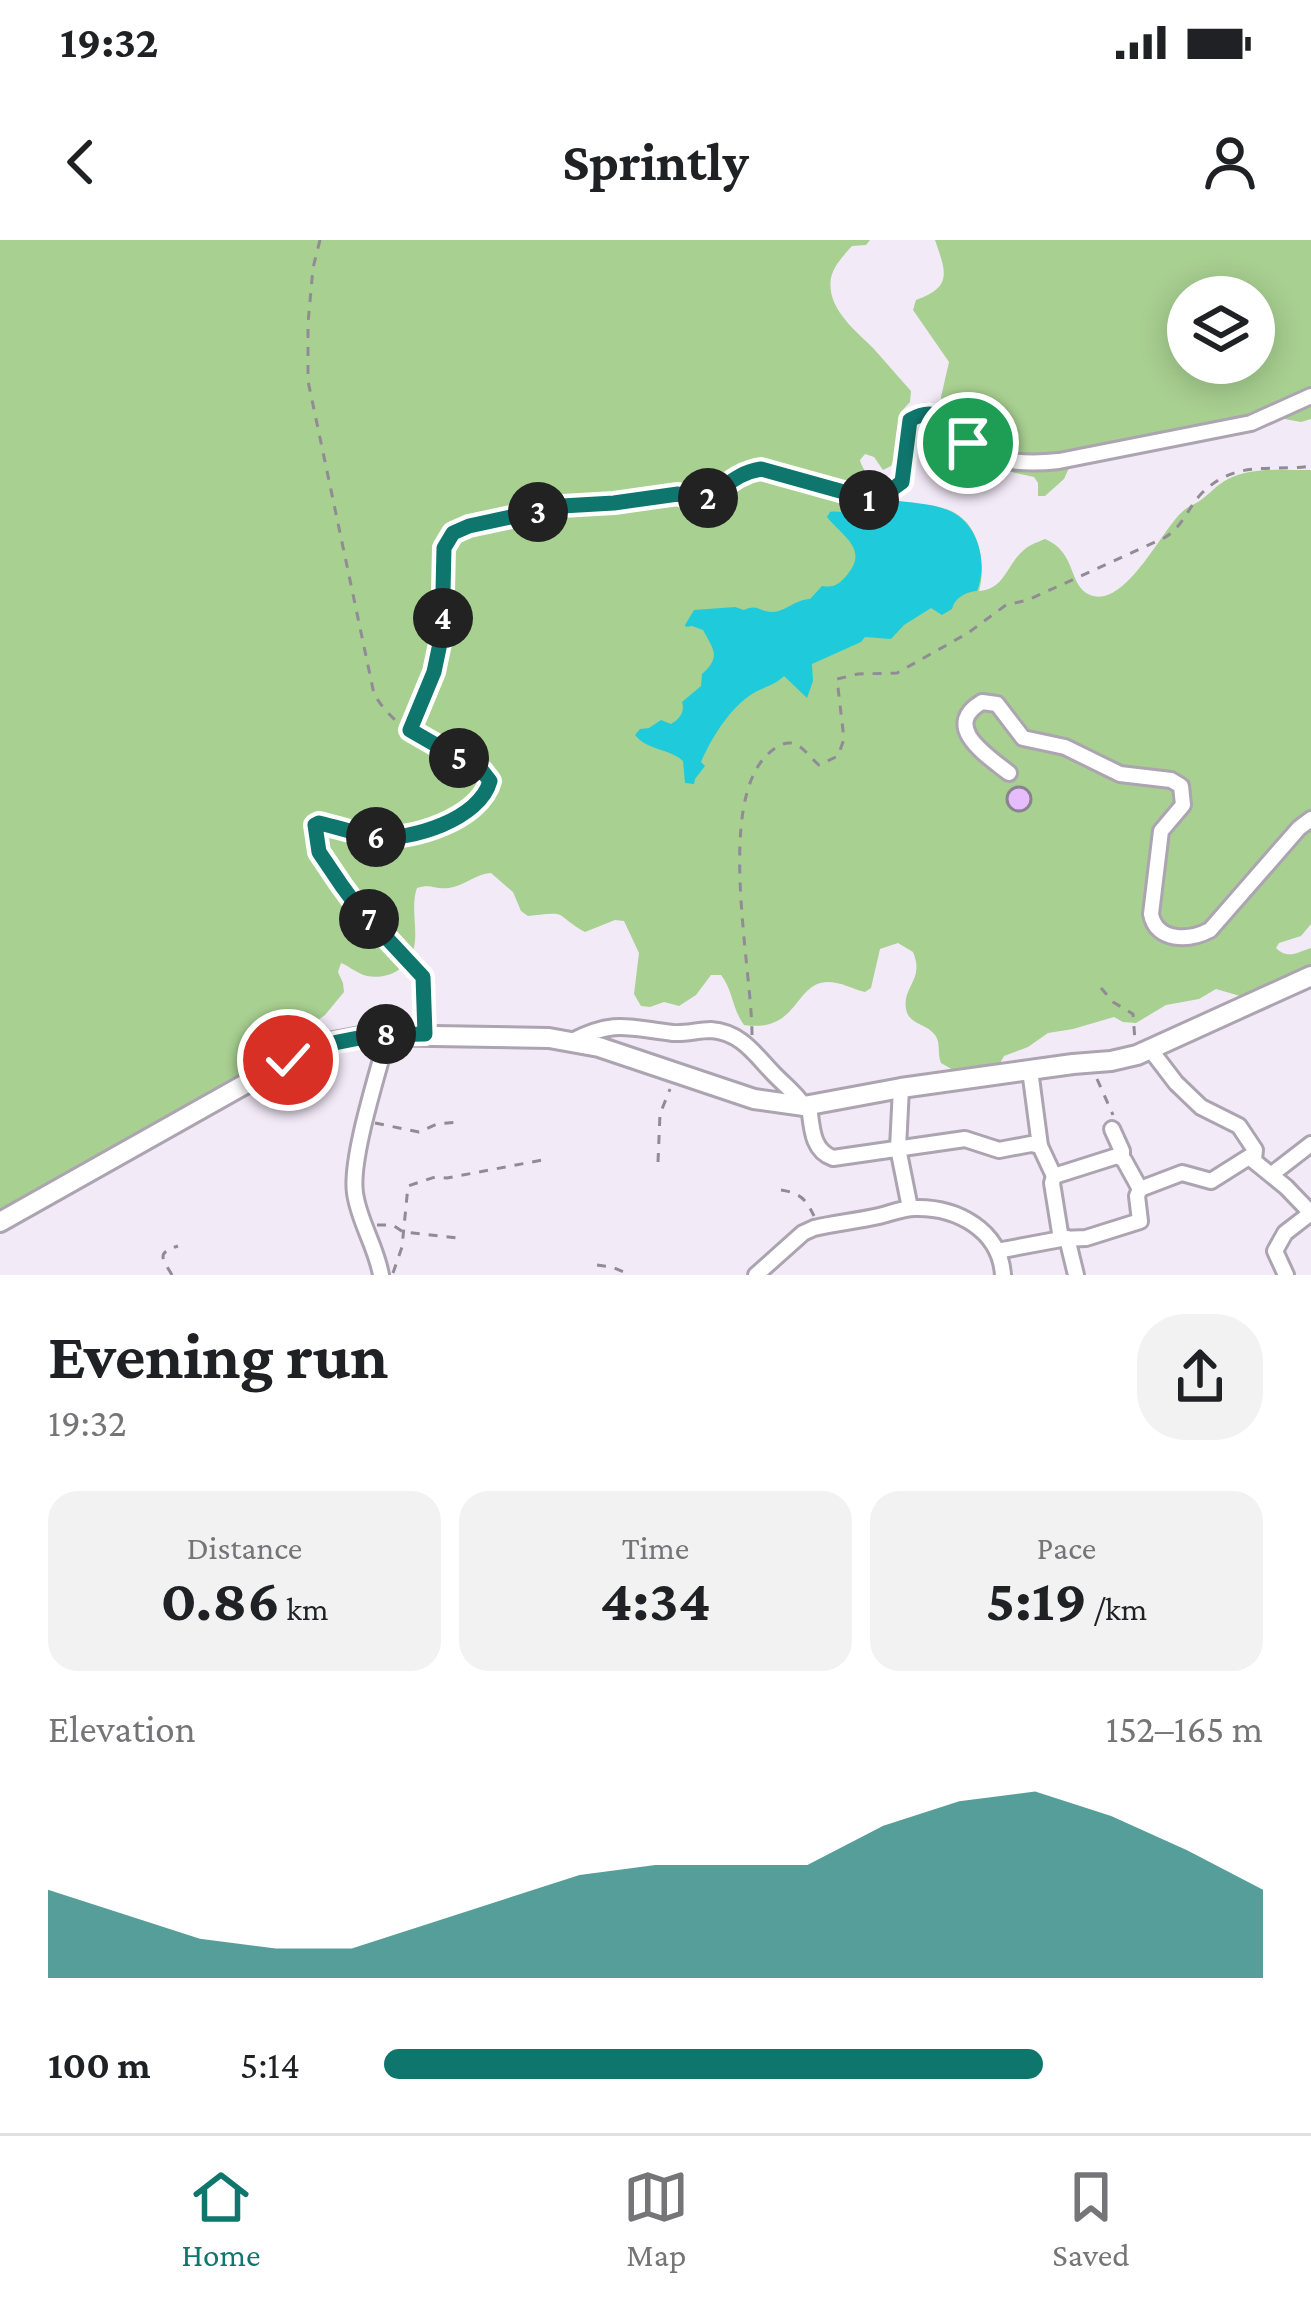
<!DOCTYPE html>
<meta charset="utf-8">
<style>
:root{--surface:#fff;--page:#f2f2f2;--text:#202124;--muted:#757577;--line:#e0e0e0;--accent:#0f766e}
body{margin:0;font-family:"Crimson Pro",serif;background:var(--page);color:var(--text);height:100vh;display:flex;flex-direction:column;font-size:45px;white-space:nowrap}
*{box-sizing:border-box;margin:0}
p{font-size:39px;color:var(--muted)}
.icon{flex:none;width:66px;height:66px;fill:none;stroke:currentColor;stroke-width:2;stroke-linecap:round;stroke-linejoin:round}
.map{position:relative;height:1035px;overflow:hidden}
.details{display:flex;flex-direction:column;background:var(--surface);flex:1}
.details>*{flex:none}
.controls{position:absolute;left:1167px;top:36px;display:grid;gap:24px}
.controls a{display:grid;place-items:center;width:108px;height:108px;border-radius:50%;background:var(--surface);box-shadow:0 6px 30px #0003;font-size:60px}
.pin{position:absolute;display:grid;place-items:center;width:102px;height:102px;color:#fff;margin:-51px;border:6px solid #fff;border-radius:50%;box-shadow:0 3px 12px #0007}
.km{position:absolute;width:60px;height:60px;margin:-30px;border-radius:50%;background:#222;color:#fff;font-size:33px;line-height:60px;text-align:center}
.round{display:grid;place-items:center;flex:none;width:126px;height:126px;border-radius:48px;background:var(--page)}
.summary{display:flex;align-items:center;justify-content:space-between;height:204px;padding:0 48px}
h1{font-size:66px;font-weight:700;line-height:90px}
.stats{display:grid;grid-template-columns:repeat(3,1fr);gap:18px;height:204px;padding:12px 48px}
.stats div{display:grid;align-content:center;border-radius:30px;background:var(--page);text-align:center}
.stats b{font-size:60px;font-weight:700}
.stats small{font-size:33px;font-weight:400}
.stats p{font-size:33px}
.chart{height:336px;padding:24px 48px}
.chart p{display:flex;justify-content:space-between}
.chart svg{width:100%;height:216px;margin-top:12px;fill:var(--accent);opacity:.7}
ul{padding:0 48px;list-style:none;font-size:39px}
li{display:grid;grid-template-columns:192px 144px 1fr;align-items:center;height:90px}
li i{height:30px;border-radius:15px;background:var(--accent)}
.status{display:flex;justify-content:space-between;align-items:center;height:84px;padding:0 60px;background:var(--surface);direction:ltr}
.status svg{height:33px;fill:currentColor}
header{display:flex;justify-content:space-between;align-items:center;height:156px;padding:0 48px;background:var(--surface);font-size:54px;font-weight:700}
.menu{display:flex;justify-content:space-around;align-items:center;height:168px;border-top:3px solid var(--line);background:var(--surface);font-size:33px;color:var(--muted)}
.menu a{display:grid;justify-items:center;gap:6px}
.menu .selected{color:var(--accent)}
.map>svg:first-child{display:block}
</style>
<div class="status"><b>19:32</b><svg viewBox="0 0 49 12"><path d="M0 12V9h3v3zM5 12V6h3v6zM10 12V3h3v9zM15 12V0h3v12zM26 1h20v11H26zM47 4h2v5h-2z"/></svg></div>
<header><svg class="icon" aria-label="back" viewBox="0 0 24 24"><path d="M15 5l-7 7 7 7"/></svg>Sprintly<svg class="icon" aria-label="person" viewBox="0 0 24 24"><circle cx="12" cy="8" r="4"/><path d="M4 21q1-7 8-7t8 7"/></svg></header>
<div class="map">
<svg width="1311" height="1035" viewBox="0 0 1311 1035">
<rect width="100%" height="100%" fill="#f3eaf8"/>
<g fill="#a8d091" fill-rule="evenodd">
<path d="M0,0H870L866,5L852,6C844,15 834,25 831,38C826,68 855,90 873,108C886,122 898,137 911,151L910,162L900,173L895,217L891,226L883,230L874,217L865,214L860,220C862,232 886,257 898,261C916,266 938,263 955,273C981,288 986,326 979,351C1005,350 1007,323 1025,309C1031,304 1038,302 1045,299C1077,312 1068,346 1090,355C1125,369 1161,291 1182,272C1187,267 1193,265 1198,262C1209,255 1216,245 1228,239C1253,227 1283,230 1311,230V684L1301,696L1279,703L1276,708C1288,720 1298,712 1311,708V725L1249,755L1240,756L1216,749L1199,759L1166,765L1136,783L1123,782L1114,777L1073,789L1048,793L1028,807L1004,816L999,825L955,831L941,823C937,813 941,803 935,795C926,783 909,785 906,769C902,746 925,740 913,712L898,703L880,709L871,748L865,752C852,749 842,742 827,742C794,743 799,793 744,785C732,769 733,750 721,735H711L696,755L679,766L664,762L650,767L641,766L634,754L639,713L624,681L615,680L585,692C552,673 571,671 528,676L521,671L513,652L491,633C475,634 464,646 449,648C435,650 431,643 417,648C407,676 429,710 397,731C389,736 376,738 367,736C358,734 349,726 341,723L338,732L343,743L344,752L325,775L300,793L293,808L0,970Z"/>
<path d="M935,0H1311V179L1301,182L1279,178L1245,182L1074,217L1064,239L1045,256H1038V243L1034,237L994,228L986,223L977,200L944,170L941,157L949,122L913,70L916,60C953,47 946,32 935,0ZM1188,57H1254V123H1188Z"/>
</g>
<path fill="#1fcbda" d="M892,260C911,263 934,263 952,272C979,285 988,325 977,351C966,352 955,357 952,369L942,375L931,368L904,385L891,399L865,397L861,402L812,424L813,441L807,458L784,436C774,446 760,448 749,456C728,471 711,499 701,522L705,526L695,539L694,544L685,543L683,521C669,508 648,511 635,495L640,489L649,488L661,480L671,484C680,479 685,472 682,462L701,446L702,434C721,417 714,410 703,390L692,386L686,387L685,385L694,370L735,367L744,370C758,364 757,371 772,372C785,372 794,360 810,359L822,346C835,348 839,344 847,335C869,309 843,297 827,277L830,272C847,269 864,284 881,275L880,269Z"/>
<circle fill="#0003" cx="1020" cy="557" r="10"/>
<circle fill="#e7bcff" stroke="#8a828e" stroke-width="3" cx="1019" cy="559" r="12"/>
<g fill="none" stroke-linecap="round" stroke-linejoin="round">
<defs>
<g id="street">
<path d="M678,254L698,262C723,253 733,233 761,229L876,261L902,242L907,185C913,178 920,171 931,172C943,174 951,188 960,196C988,223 1022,225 1059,221L1251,183L1311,156"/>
<path d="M1009,533C986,515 941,486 982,462L997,464L1023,498L1065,507L1120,534L1171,540L1181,546L1183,565L1161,591L1151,674C1156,702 1189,701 1210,690L1299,588L1311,579"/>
<path d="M572,801C615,779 629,788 673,793C686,794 698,790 711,790C740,792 754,813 772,832C783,844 795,852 804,866"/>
<polyline points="1150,809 1176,843 1201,867 1239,886 1255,910 1254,919"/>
<polyline points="1030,830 1040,906 1054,936 1117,916 1124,920 1140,949 1182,933 1211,941 1249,917 1286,947 1311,973"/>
<polyline points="901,848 898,908 910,968"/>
<path d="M809,866C812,886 811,910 833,918L965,899L999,910L1031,904L1040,906"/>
<polyline points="1112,889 1122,911 1122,917"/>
<polyline points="1272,934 1311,904"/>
<polyline points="1054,936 1052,943 1061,999"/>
<polyline points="1067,998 1076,1035"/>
<polyline points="997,1011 1061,999 1086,998 1140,981 1137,956 1140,949"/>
<path d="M381,1035C376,1006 359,982 355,953C350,918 378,833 388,794"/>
<path d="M756,1035L803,993L814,988C835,983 857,981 879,976C891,973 903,968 915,968C957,967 1000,990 1003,1035"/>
<polyline points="1286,1035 1275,1011 1285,993 1311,973"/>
</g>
<polyline id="secondary" points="0,982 288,820 329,803 371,795 549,798 599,807 754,859 804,866 901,848 1073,824 1111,821 1137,815 1311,736"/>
</defs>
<use href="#street" stroke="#aca4b0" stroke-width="20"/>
<use href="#secondary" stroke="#aca4b0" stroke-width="24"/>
<g stroke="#918b95" stroke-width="3" stroke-dasharray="9 9" stroke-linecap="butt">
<path d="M320,0L313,28L308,83V141L374,454C390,481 413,495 441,510C459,519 477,525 490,541C480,579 411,600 375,596C357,594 337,587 319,583L315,585L319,612L342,646L356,665L423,737L424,779"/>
<polyline points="410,488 434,432 443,394 444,308 453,293 469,286 503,281 562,266 614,263 668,255"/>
<polyline points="1101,748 1113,762 1133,774 1135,801"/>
<path d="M752,795C752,728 716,565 767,515C773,509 782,502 791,503C802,504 811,519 819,525L838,516L844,499L837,439L858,434L897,433L968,393L1006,365L1028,360L1164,298C1183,287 1187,269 1201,254C1236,219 1268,232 1311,226"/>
<polyline points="1097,839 1113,875"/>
<polyline points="375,883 419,892 437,884 460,882"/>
<polyline points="658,922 660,874 670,849"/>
<path d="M781,950C800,953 806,959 814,976"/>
<polyline points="377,985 393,985 403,992 457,998"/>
<polyline points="597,1025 612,1027 631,1035"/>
<polyline points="393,1033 402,1007 408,946 435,937 447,938 548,919"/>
<path d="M172,1035C163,1019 155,1013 178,1006"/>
</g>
<use href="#street" stroke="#fff" stroke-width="14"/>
<use href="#secondary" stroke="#fff" stroke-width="18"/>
</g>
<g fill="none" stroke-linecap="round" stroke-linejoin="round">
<defs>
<path id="route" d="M288,820C336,797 373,795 425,794L423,737L356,665L342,646L319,612L315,585L319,583C337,587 357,594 375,597C411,601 480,579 490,541L483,532L410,490L434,432L442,394L444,308L453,293L469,286L562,266L614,263L678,254L698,262C724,252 731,234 761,229L876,261L902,242L910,180C940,163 947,185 968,203"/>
</defs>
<use href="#route" stroke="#fff" stroke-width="24"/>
<use href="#route" stroke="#0f766e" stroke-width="15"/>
</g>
</svg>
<div class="controls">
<a><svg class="icon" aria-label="layers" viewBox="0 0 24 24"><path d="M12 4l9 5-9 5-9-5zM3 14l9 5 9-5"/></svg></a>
</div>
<div class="pin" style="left:968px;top:203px;background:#1e9e55"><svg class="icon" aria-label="arrive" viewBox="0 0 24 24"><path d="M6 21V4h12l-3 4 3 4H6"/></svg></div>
<div class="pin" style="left:288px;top:820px;background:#d93025"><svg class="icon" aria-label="check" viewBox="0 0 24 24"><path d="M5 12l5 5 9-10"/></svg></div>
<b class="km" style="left:869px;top:260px">1</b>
<b class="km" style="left:708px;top:258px">2</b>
<b class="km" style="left:538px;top:272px">3</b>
<b class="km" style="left:443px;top:378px">4</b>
<b class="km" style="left:459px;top:518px">5</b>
<b class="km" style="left:376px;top:597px">6</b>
<b class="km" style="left:369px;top:679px">7</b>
<b class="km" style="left:386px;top:794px">8</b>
</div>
<section class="details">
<div class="summary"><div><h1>Evening run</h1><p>19:32</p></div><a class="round"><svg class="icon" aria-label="share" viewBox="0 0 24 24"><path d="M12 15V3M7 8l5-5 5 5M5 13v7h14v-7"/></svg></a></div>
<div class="stats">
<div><p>Distance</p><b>0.86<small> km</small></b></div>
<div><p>Time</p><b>4:34</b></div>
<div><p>Pace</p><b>5:19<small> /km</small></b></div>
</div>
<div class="chart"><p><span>Elevation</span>152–165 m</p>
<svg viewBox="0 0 160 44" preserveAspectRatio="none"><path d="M0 44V26L10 31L20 36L30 38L40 38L50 33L60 28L70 23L80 21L90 21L100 21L110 13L120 8L130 6L140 11L150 18L160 26V44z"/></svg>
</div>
<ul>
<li><b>100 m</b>5:14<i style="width:75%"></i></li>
</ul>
</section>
<nav class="menu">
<a class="selected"><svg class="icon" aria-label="home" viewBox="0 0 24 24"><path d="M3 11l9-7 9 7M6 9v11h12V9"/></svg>Home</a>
<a><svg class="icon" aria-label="map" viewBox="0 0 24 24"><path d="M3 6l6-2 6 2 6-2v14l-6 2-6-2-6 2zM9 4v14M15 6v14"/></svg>Map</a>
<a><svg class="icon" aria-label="saved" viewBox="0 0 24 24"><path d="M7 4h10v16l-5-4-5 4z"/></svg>Saved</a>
</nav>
